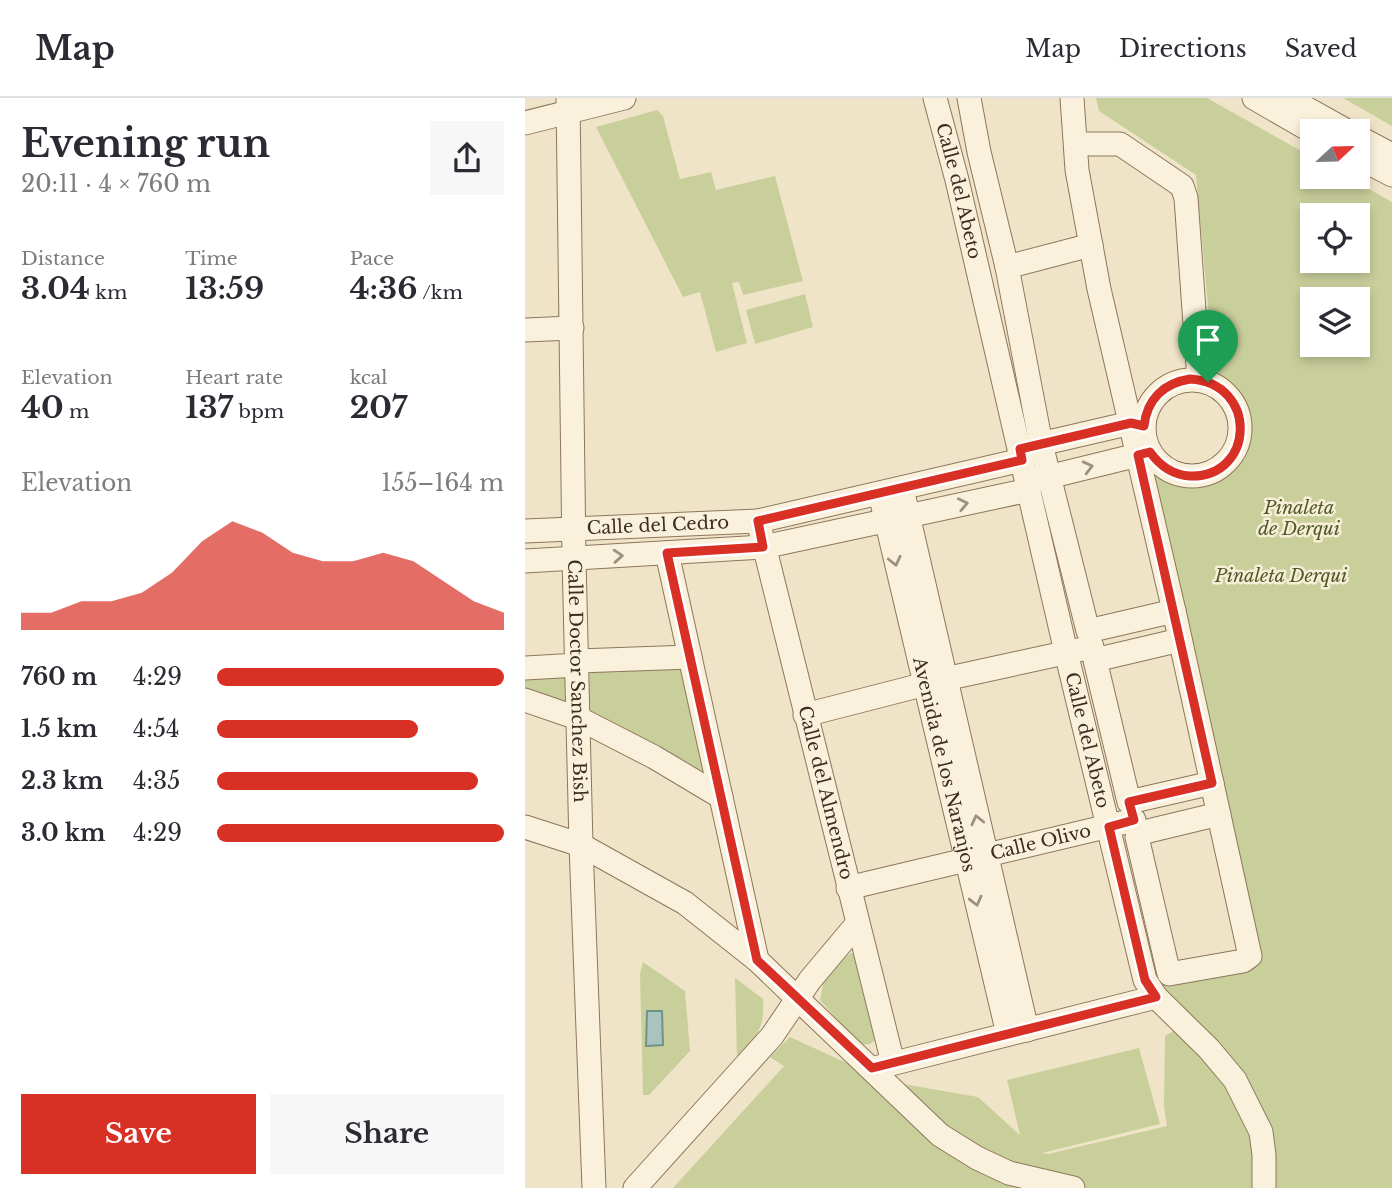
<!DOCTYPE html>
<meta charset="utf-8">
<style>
:root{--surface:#fff;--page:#f7f7f7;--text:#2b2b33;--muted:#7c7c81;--line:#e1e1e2;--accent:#d93025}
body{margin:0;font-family:"Libre Baskerville",serif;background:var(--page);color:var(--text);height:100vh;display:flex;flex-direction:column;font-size:26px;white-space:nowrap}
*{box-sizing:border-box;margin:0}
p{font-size:23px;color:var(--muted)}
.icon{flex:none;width:38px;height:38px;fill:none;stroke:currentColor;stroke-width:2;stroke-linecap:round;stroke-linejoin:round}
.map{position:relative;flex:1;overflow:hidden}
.drawer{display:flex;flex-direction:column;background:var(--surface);width:525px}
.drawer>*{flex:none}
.needle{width:46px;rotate:68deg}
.controls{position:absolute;left:775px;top:21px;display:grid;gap:14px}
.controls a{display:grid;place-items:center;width:70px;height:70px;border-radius:0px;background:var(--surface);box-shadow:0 4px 10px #0003;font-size:35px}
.pin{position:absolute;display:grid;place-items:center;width:60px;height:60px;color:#fff;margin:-72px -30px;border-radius:50% 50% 50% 0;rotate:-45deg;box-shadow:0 0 7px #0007}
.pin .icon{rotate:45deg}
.round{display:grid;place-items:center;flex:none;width:74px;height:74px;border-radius:0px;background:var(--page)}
.overview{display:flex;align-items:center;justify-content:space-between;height:119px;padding:0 21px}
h1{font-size:38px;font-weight:700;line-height:52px}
.figures{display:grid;grid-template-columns:repeat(3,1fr);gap:10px;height:119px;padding:7px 21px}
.figures div{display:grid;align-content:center}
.figures b{font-size:30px;font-weight:700}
.figures small{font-size:19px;font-weight:400}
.figures p{font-size:19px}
.chart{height:196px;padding:14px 21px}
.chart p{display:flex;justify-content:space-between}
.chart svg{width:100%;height:126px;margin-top:7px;fill:var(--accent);opacity:.7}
.button{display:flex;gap:14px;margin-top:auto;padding:14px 21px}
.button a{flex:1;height:80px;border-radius:0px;background:var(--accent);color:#fff;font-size:28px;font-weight:700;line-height:80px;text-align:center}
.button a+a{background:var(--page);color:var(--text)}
ul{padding:0 21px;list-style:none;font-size:23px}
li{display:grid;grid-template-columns:112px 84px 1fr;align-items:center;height:52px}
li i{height:18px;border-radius:9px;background:var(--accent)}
header{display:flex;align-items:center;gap:42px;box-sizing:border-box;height:98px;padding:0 35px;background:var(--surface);border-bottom:2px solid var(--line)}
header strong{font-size:33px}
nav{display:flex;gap:38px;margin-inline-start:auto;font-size:24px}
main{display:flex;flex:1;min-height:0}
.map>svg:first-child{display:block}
</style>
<header>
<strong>Map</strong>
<nav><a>Map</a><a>Directions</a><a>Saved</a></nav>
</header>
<main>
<section class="drawer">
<div class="overview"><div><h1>Evening run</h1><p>20:11 · 4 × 760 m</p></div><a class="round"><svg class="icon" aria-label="share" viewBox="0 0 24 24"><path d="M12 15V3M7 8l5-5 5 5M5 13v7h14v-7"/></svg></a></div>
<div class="figures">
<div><p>Distance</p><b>3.04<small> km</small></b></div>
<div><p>Time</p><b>13:59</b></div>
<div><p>Pace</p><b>4:36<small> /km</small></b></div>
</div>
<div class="figures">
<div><p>Elevation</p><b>40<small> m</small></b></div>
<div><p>Heart rate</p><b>137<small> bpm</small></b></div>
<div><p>kcal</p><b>207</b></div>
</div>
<div class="chart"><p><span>Elevation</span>155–164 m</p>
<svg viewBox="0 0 160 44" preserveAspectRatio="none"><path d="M0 44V38L10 38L20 34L30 34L40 31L50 24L60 13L70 6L80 10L90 17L100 20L110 20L120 17L130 20L140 27L150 34L160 38V44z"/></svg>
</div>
<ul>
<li><b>760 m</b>4:29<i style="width:100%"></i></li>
<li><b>1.5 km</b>4:54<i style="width:70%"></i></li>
<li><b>2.3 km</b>4:35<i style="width:91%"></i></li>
<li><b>3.0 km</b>4:29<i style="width:100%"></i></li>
</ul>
<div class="button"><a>Save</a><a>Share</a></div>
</section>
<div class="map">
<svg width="867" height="1090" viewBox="0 0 867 1090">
<rect width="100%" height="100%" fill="#f0e4c8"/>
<g fill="#c9cf9b" fill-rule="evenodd">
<path d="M571,0H682L787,59L788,79H823L867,104V1090H148L259,968L245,959L265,939L361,983L453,999L495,1037L482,982L614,950L635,1026L517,1055L523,1056L642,1028L639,1008L640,938L666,923L632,883L722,865L625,376L665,386L681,385L722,337L724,326L719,303L700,285L680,274L687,253L671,77L574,13ZM788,117H833V163H788ZM788,201H833V247H788Z"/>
<polygon points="818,0 867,0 867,28"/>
<polygon points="132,12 138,18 155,81 186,74 191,92 250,78 278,183 218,197 214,184 207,185 222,245 191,254 175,194 158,199 71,29"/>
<polygon points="280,196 288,229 230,246 221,212"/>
<polygon points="158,567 187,688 63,618 61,570"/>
<polygon points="44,574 47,611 0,596 0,577"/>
<polygon points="326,855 333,858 352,941 345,946 334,947 295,902 300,875"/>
<polygon points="118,864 160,893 165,953 124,997 118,997 115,876"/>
<path d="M210,880L238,901C240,931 231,940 212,962Z"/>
</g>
<polygon fill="#a9c4bc" stroke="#6f938a" stroke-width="2" points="122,913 137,913 138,947 121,948"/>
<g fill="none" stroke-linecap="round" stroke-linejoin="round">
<defs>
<g id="minor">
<path id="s1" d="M43,0L49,461L56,747L69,1090"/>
<path id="s2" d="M410,0L432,82L541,554L620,882L631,899L684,951L710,982L736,1034L739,1057V1090"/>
<polyline points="444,0 454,54 482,169 566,147"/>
<polyline points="729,0 788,34"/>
<polyline points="763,0 822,33"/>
<polyline points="0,25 99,0"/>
<polyline points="833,39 867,57"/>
<polyline points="551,46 595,46 657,88 661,100 674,282"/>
<polyline points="833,59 867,77"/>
<polyline points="482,169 516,346 563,533 649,513 574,191 552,72 547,0"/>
<polyline points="0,232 47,230"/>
<circle cx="667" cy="330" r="48"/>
<polyline points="502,349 606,325 619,328"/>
<polyline points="511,382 625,354"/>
<polyline points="377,391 502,932"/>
<path id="s3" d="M355,396L483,936"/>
<path id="s4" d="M233,423L368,965"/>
<path id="s5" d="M0,433L233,423L497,362"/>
<polyline points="142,455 232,862"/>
<polyline points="0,463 238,449 504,392"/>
<polyline points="649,513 725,858 718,863 644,876 612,739 615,735 694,716"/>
<polyline points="655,542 570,562 604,704 687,685"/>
<polyline points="53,563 165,559"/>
<polyline points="0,570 53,567"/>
<polyline points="0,602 55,621 129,659 196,699"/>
<polyline points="280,617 420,581 567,549"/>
<polyline points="0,729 56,747 160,805 232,862 415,1037 452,1060 484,1075 548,1090"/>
<path id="s6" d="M323,790L609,722"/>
<polyline points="354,969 631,899"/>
<polyline points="110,1090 247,938 285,882 332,826"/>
</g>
</defs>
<use href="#minor" stroke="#8d765c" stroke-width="25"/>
<use href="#minor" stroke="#faf1dc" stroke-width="23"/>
</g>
<defs><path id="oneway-chevron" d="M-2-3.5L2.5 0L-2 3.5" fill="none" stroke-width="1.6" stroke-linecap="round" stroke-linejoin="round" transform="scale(1.75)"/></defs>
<g stroke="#9c907e">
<use href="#oneway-chevron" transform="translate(563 369) rotate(-14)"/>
<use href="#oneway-chevron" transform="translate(438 406) rotate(-12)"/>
<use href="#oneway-chevron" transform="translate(93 458) rotate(-4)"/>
<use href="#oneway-chevron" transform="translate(370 463) rotate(77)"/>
<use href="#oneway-chevron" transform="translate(452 722) rotate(-103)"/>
<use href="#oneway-chevron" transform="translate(451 803) rotate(76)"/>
</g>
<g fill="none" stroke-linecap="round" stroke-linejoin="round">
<defs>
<path id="route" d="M665,281C734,285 730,380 665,378C647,377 635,368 625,354L613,357L687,685L604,704L609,722L584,729L620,882L631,899L347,970L232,862L142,455L238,449L233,423L497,362L495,351L606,325L619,328C622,301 639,285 665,281Z"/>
</defs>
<use href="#route" stroke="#fff" stroke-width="14"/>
<use href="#route" stroke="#d93025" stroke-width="9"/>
</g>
<g text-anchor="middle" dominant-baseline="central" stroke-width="5" stroke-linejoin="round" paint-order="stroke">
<g font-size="18" fill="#3d2e20" stroke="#f7eed8">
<text stroke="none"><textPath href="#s2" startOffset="96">Calle del Abeto</textPath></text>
<text stroke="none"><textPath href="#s5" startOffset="133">Calle del Cedro</textPath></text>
<text stroke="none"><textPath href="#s1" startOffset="583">Calle Doctor Sanchez Bish</textPath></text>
<text stroke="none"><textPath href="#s2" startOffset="660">Calle del Abeto</textPath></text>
<text stroke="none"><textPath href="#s3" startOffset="278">Avenida de los Naranjos</textPath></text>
<text stroke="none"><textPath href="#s4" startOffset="280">Calle del Almendro</textPath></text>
<text stroke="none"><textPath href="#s6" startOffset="198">Calle Olivo</textPath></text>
</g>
<g font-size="18" font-style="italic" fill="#4d5a26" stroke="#f7eed8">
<text x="774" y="410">Pinaleta<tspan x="774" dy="21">de Derqui</tspan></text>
<text x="756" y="478">Pinaleta Derqui</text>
</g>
</g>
</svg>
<div class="controls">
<a><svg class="needle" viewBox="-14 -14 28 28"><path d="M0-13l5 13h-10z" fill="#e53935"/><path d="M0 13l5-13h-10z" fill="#7c7c81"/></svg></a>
<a><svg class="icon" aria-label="locate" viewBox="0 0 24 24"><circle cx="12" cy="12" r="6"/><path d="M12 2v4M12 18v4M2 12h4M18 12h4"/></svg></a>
<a><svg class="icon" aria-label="layers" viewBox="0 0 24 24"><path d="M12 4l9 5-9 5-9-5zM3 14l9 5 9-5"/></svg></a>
</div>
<div class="pin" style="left:683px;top:284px;background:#1e9e55"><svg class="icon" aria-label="arrive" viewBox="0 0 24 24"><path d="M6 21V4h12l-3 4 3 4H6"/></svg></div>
</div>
</main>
